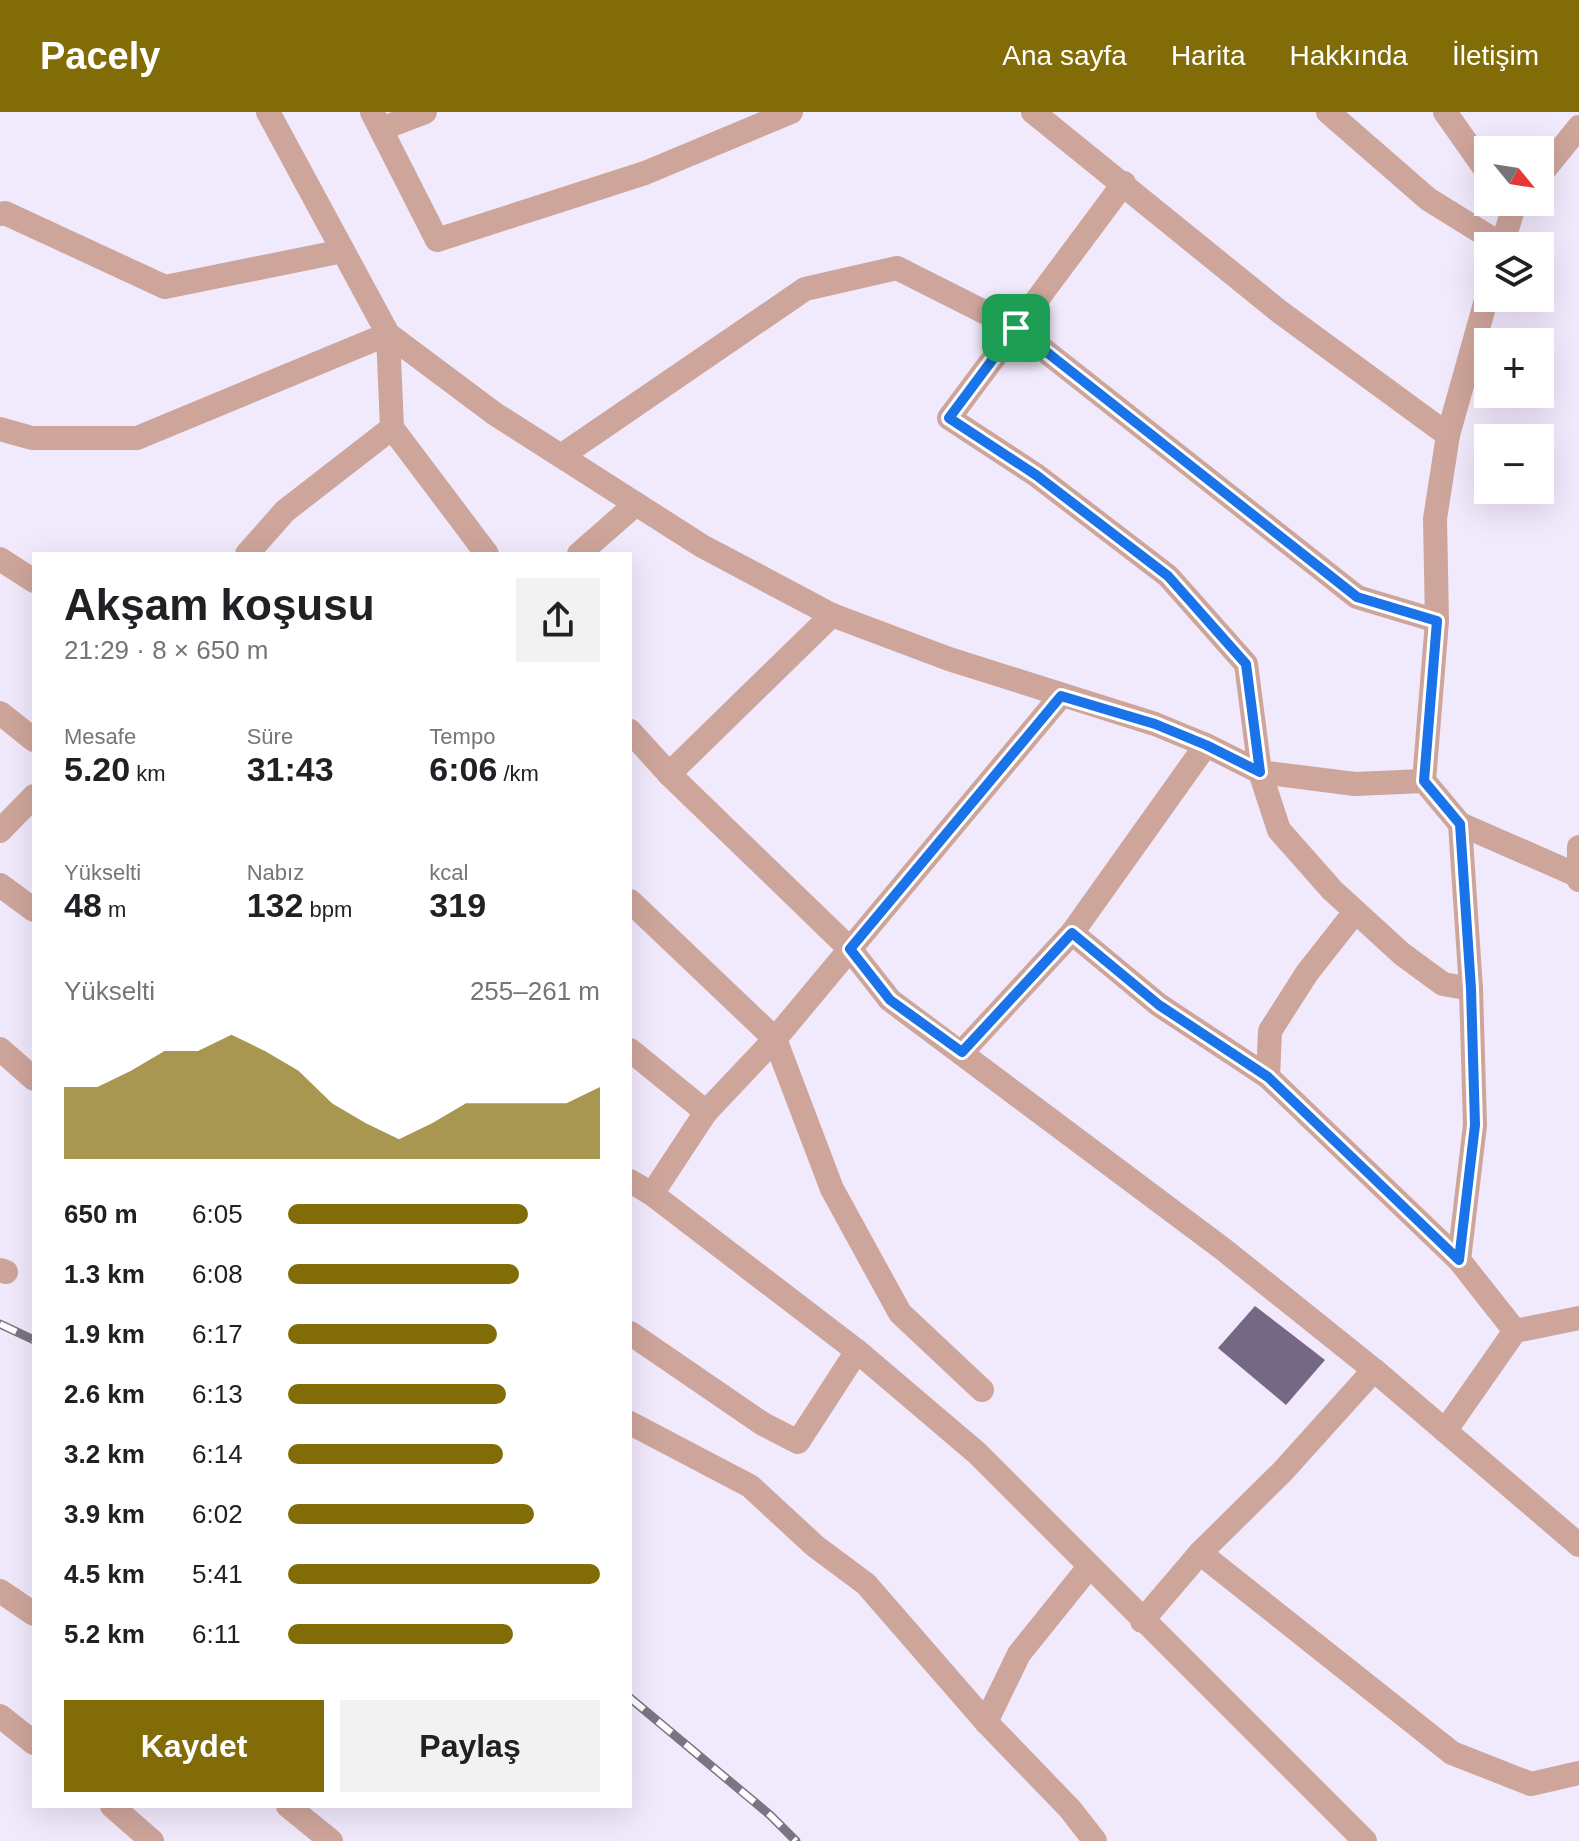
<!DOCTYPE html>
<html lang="tr">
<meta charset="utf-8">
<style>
:root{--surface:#fff;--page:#f2f2f2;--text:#202124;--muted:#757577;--accent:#826c07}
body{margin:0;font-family:Arial,sans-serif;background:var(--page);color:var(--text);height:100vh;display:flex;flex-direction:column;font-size:30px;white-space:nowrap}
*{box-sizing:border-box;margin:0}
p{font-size:26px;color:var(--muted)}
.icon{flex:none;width:44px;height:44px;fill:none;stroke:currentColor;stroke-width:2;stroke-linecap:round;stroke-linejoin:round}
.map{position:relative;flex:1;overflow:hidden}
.side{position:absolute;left:32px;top:440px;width:600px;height:1256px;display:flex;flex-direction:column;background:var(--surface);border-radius:0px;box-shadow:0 8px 32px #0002}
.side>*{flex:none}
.needle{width:52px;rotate:120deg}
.tools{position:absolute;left:1474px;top:24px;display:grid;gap:16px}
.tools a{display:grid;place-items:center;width:80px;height:80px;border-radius:0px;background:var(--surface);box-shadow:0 8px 32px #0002;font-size:40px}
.pin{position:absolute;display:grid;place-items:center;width:68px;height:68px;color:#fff;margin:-34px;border-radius:16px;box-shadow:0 4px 12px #0006}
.round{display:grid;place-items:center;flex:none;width:84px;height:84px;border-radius:0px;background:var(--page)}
.summary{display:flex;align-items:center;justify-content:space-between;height:136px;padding:0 32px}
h1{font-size:44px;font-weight:700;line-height:60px}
.figures{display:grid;grid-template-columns:repeat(3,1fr);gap:12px;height:136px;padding:8px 32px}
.figures div{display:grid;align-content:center}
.figures b{font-size:34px;font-weight:700}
.figures small{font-size:22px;font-weight:400}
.figures p{font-size:22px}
.chart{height:224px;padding:16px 32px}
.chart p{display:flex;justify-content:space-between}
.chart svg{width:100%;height:144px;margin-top:8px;fill:var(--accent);opacity:.7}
.action{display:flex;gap:16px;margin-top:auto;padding:16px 32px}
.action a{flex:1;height:92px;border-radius:0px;background:var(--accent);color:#fff;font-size:32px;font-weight:700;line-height:92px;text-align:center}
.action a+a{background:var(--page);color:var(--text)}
ul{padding:0 32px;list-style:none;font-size:26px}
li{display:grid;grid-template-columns:128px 96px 1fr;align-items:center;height:60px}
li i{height:20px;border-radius:10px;background:var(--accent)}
header{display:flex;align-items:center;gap:48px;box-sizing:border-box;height:112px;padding:0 40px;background:var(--accent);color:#fff}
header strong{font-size:38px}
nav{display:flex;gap:44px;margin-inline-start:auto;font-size:28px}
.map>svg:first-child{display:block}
</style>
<header>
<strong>Pacely</strong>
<nav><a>Ana sayfa</a><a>Harita</a><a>Hakkında</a><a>İletişim</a></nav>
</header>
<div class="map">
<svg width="1579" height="1729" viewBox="0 0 1579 1729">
<rect width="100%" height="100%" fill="#f1e9fc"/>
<polygon fill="#756884" points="1255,1194 1325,1248 1286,1293 1218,1236"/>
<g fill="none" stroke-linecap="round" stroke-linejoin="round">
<g stroke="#cea59b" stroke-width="24">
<polyline points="268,0 388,222 495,302 702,434 832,503 949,547 1155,612 1206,633 1260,660 1355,672 1424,669"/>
<polyline points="372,0 437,128 645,61 791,0"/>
<polyline points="1033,0 1280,200 1448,323"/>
<polyline points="1328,0 1428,87 1502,133"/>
<polyline points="1445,0 1488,61"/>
<polyline points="381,17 425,0"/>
<polyline points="1540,63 1579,15"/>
<polyline points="1124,71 949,306 1036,363 1168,464 1246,552 1260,660 1279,718 1332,778 1402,842 1443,872 1471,877"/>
<polyline points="0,102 5,101 165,175 343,139"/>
<polyline points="1502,134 1513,97 1518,90"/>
<polyline points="1488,181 1448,323 1435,407 1437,509 1424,669 1460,712 1471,877 1475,1013 1459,1148 1515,1219"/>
<polyline points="0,317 32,326 137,326 388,222 392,316 487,442"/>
<polyline points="561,344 805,177 897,156 1016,216 1357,485 1437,509"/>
<polyline points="247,442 285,399 392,316"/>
<polyline points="579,442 636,392"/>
<polyline points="0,447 34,469"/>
<polyline points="0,601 34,628"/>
<polyline points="630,619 669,662 850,837 890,888 1223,1137 1374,1258 1579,1433"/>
<polyline points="1206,633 1072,821 1159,893 1268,965 1459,1148"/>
<polyline points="669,662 832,503"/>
<polyline points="1460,712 1579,764"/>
<polyline points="0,719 34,684"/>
<polyline points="1579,735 1579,768"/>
<polyline points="0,773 34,798"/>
<polyline points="630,789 775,927 832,1077 900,1201 982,1278"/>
<polyline points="0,937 34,967"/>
<polyline points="630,938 706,1000"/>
<polyline points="962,940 1072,821"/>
<polyline points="1268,965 1270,919 1307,861 1355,800"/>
<polyline points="630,1069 652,1082 857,1239 977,1341 1365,1729"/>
<polyline points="652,1082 706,1000 775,927 1061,584"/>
<polyline points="0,1158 6,1160"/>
<polyline points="630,1221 763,1312 798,1330 857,1239"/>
<polyline points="630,1311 750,1374 815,1434 866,1472 986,1610 1070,1697 1095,1729"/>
<polyline points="1445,1319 1515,1219 1579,1206"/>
<polyline points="1200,1441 1452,1641 1531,1672 1579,1661"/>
<polyline points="0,1479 34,1502"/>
<polyline points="1142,1509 1200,1441 1283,1359 1374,1258"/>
<polyline points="0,1604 34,1631"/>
<polyline points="986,1610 1019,1542 1089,1455"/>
<polyline points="112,1694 152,1729"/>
<polyline points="288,1694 331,1729"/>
</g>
<defs>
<g id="rail">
<polyline points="0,1212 34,1228"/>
<polyline points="630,1586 770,1703 796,1729"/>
</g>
</defs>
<use href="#rail" stroke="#7a7483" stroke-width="9"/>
<use href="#rail" stroke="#fff" stroke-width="6" stroke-dasharray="18" stroke-linecap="butt"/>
</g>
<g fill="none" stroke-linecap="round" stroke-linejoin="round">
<defs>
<polygon id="route" points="1016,216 1357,485 1437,509 1424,669 1460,712 1471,877 1475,1013 1459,1148 1268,965 1159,893 1072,821 962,940 890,888 850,837 1061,584 1155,612 1206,633 1260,660 1246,552 1168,464 1036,363 949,306"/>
</defs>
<use href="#route" stroke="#fff" stroke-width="16"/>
<use href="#route" stroke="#1a73e8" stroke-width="10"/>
</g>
</svg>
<div class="tools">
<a><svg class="needle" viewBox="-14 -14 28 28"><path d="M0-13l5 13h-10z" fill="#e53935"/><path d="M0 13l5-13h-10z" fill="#757577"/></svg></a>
<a><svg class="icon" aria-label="layers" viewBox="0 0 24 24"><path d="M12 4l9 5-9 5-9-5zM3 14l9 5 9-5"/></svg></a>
<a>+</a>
<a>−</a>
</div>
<div class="pin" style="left:1016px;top:216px;background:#1e9e55"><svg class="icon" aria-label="arrive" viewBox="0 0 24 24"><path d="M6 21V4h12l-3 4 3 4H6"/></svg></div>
<section class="side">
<div class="summary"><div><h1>Akşam koşusu</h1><p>21:29 · 8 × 650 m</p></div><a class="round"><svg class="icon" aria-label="share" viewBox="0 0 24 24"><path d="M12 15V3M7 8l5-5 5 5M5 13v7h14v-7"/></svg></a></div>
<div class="figures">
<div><p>Mesafe</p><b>5.20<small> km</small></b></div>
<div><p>Süre</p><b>31:43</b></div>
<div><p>Tempo</p><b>6:06<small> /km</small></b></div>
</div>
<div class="figures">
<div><p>Yükselti</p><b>48<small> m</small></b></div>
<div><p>Nabız</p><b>132<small> bpm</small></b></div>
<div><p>kcal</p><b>319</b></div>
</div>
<div class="chart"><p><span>Yükselti</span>255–261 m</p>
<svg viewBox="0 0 160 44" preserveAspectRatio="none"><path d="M0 44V22L10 22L20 17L30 11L40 11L50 6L60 11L70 17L80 27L90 33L100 38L110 33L120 27L130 27L140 27L150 27L160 22V44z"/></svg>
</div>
<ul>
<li><b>650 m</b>6:05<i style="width:77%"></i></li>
<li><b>1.3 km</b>6:08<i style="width:74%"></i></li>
<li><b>1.9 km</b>6:17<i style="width:67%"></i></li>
<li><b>2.6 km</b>6:13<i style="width:70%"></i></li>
<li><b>3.2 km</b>6:14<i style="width:69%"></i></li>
<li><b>3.9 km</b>6:02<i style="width:79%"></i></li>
<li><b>4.5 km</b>5:41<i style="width:100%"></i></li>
<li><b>5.2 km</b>6:11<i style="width:72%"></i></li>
</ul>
<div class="action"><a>Kaydet</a><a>Paylaş</a></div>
</section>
</div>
